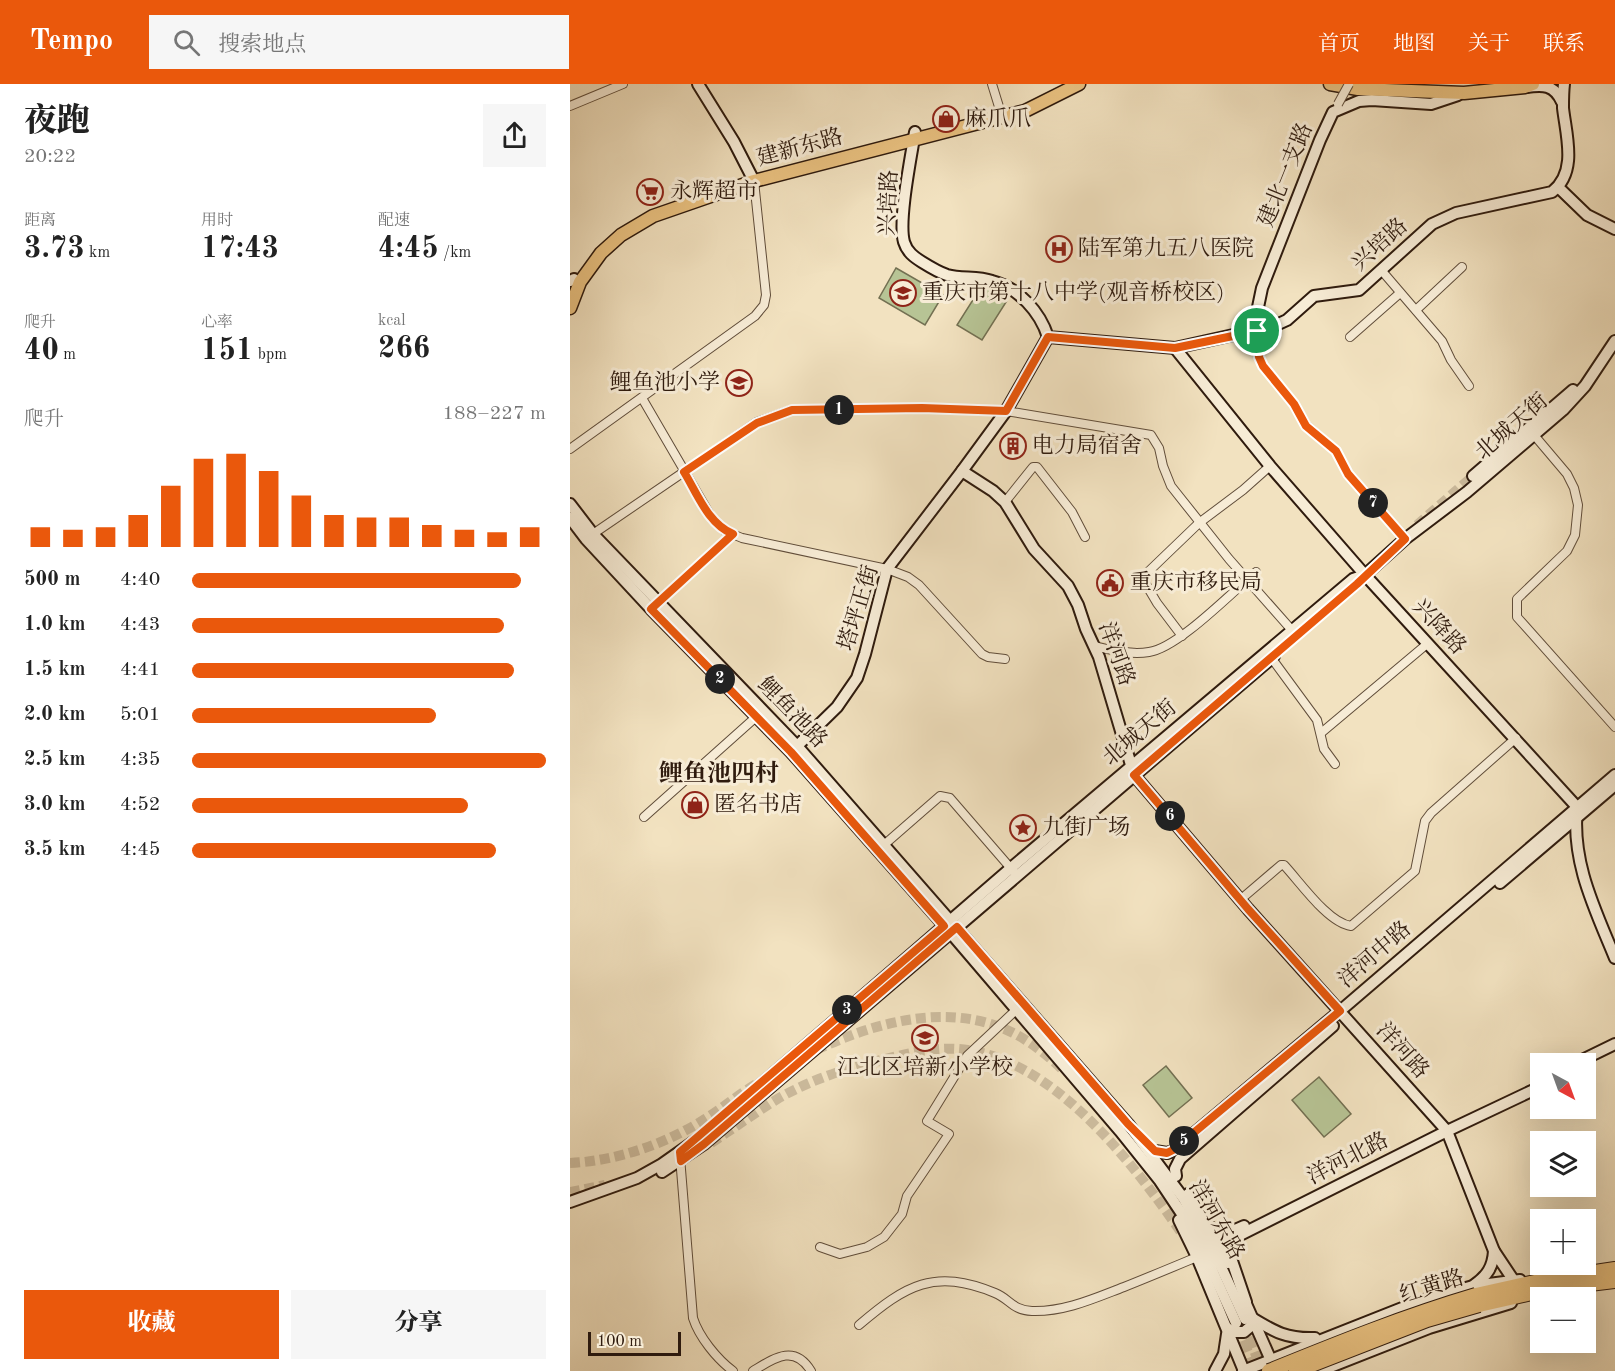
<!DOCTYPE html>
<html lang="zh">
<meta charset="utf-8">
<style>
:root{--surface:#fff;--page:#f6f6f6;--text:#222;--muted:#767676;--accent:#ea580c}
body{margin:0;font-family:"Old Standard TT","Noto Serif SC",serif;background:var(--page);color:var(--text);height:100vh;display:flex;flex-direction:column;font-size:22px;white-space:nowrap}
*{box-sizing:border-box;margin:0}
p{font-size:20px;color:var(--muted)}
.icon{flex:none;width:33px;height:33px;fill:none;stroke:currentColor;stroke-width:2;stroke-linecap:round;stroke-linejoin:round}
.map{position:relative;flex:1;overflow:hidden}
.details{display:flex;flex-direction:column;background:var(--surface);width:570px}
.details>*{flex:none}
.needle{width:39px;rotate:139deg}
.controls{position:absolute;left:960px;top:969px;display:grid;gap:12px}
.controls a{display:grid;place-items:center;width:66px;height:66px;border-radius:0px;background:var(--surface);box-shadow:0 6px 24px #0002;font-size:30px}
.scale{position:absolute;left:18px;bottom:15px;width:93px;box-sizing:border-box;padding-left:6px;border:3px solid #2f1b0e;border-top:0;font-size:16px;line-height:21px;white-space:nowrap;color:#2f1b0e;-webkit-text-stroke:4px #f7ecd6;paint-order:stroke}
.pin{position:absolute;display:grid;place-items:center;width:51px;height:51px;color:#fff;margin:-26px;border:3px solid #fff;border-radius:50%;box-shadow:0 2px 6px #0007}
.km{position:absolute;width:30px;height:30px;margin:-15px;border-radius:50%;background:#222;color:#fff;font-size:16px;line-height:30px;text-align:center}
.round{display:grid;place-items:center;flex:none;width:63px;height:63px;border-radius:0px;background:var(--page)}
.overview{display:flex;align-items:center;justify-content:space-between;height:102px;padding:0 24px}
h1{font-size:33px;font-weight:800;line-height:45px}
.metrics{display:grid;grid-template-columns:repeat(3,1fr);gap:9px;height:102px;padding:6px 24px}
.metrics div{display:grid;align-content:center}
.metrics b{font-size:30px;font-weight:800}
.metrics small{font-size:16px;font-weight:400}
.metrics p{font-size:16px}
.chart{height:168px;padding:12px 24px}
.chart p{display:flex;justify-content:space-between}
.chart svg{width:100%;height:108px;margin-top:6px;stroke:var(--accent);stroke-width:6}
.button{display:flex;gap:12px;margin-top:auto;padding:12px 24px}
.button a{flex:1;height:69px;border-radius:0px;background:var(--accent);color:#fff;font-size:24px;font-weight:800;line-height:69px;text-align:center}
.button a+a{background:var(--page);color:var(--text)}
ul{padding:0 24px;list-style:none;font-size:20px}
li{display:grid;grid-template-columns:96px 72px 1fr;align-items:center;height:45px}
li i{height:15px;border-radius:8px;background:var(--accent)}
header{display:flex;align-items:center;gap:36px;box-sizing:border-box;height:84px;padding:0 30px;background:var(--accent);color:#fff}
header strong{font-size:28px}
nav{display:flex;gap:33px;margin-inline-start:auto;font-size:21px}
.search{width:420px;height:54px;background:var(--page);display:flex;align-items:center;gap:15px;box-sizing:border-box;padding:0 21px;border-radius:0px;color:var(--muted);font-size:22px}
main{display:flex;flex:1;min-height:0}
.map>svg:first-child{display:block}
</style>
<header>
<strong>Tempo</strong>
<div class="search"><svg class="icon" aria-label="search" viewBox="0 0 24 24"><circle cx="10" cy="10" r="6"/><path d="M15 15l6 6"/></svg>搜索地点</div>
<nav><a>首页</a><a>地图</a><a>关于</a><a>联系</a></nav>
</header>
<main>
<section class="details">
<div class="overview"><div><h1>夜跑</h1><p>20:22</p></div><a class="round"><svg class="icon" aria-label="share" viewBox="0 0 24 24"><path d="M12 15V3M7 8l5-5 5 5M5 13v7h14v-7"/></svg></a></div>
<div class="metrics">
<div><p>距离</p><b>3.73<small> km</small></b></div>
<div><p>用时</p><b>17:43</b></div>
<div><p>配速</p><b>4:45<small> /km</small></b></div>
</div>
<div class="metrics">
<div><p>爬升</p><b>40<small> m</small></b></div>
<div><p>心率</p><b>151<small> bpm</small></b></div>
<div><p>kcal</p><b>266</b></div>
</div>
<div class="chart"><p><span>爬升</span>188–227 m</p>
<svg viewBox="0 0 160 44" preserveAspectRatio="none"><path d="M5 44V36M15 44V37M25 44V36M35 44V31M45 44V19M55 44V8M65 44V6M75 44V13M85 44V23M95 44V31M105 44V32M115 44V32M125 44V35M135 44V37M145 44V38M155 44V36"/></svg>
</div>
<ul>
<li><b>500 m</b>4:40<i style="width:93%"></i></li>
<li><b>1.0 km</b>4:43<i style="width:88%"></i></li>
<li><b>1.5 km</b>4:41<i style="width:91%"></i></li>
<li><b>2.0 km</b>5:01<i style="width:69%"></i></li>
<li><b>2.5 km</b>4:35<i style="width:100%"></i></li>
<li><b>3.0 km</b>4:52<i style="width:78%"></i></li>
<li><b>3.5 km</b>4:45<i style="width:86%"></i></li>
</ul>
<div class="button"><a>收藏</a><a>分享</a></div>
</section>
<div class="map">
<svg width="1045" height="1287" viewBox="0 0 1045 1287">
<rect width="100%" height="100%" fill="#f2e2c0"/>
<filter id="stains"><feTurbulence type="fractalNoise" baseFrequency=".00333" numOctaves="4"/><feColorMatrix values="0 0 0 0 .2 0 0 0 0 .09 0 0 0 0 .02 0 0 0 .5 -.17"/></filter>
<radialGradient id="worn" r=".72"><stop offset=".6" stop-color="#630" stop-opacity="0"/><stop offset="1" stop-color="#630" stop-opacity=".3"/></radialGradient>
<g fill="#b7c495" stroke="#737052" stroke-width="1.5">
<polygon points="326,184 373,211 355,241 309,214"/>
<polygon points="413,200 438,215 412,256 387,241"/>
<polygon points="596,982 622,1014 599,1033 573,1001"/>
<polygon points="749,993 781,1030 754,1053 722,1016"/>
</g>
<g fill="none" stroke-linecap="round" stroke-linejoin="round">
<g stroke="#cbba9c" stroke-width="10" stroke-dasharray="10 5" stroke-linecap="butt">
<polyline points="847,441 903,392"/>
<path d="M246,966C308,937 385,916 449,952C465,961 479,973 492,985"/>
<path d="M141,1059C164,1044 186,1028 209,1014C241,996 276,984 311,976C336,970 362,963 388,965C482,972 563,1079 613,1151"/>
<path d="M0,1079C46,1077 96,1060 135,1035C153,1024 169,1010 188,999"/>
<polyline points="0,1108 35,1101"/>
<polyline points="674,1240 692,1287"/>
</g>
<g stroke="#cbba9c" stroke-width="12" stroke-dasharray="12 6" stroke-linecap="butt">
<polyline points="675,1235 696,1287"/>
<polyline points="666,1240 684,1287"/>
</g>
<defs>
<g id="street">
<polyline points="422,0 430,26"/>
<polyline points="0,22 53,0"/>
<polyline points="812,187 872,257 881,276 899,302"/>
<polyline points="846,226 892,183"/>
<polyline points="687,247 689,273 693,282 724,320 736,341 766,367 778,390 835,455"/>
<polyline points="780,253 830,209"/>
<polyline points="72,314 143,436 155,447 172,454 317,485 338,493 349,501 412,570 418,573 435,575"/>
<polyline points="964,351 997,390 1004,404 1008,421 1005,451 997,467 947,515 947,533 1045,643"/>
<polyline points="0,365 185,232 194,221 196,211 184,97"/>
<polyline points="435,418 463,383 467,383 502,428 515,453"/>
<polyline points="20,452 187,338 221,326 352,324 436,327 581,351 589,364 593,382 601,402 659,475 727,552"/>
<polyline points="86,520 163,450"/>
<polyline points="612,552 587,519 574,497 578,488 629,439 673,406 700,382"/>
<path d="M524,562C542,566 560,571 579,568C608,564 662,508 686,488"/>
<polyline points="700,572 747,636 754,665 765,680"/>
<polyline points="751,649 857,560"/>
<polyline points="74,733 186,633"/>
<polyline points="315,760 370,712 380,714 444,788"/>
<path d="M670,816L711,781H714C730,798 758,839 781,842L845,787L855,737L861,729L946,654"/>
<path d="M110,1073L123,1234C129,1253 147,1275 163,1287"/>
<polyline points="250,1163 270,1170 297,1163 314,1153 332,1130 337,1112 379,1050 357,1037 397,972 446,926"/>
<path d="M289,1241C336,1201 364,1184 425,1209C440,1215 442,1226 462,1227C495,1228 525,1214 554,1203C579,1193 603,1183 627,1173"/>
<path d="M183,1287C203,1275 224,1259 241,1287"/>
</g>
<g id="secondary">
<polyline points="128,0 164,58 184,97"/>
<path d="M956,3C973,1 984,0 992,18"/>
<path d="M345,48C341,73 328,137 334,158C337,168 344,173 352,178C360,183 368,188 377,191C392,195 407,192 422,197C449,204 470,228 478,253L605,264L704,242L717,236L744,212L789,206L862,140L886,129L982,108C1008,88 996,51 993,24C993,16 993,8 994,0"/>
<polyline points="988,103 1017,131 1045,145"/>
<polyline points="0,197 4,195"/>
<polyline points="687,247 687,228 692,204 750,56 763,28 789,17 802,16 861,20 888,11"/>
<polyline points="478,253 436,327 392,387 423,407 435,418 464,465 498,502 508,521 516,545 529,573 564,691 678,825 877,1047 924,1167"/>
<path d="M605,264L700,382L795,491L1007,723C1001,778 1025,825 1045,874"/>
<polyline points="903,392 1003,306"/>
<polyline points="0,420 23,450 228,663 558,1040 614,1115 652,1185 675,1235"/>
<polyline points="0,434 16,455 81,525 221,668 380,848 550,1047 590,1097 626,1151 666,1239"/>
<polyline points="223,666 267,623 287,594 295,570 317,485 392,387"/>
<polyline points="930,799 1045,701"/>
<polyline points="1004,980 1045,960"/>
<polyline points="585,1067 597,1069 603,1067 770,927 1045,691"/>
<polyline points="92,1088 134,1060 704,572"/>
<polyline points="606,1092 605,1085 610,1075 763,942"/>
<polyline points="618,1110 658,1179"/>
<polyline points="0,1118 67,1094 92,1080 129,1054 441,784 783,495 795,491 835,455 897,408 993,326 1015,302 1045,257"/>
<polyline points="609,1136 627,1173 674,1287"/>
<path d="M635,1138C649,1153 657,1150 674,1142"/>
<path d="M904,1201C917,1192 923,1183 924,1167L944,1197"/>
<polyline points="673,1213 703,1281"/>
<polyline points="676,1218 660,1171 660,1164 668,1152 877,1047 970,1003"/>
<path d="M657,1244L663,1248H674L681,1242L682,1234C705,1248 717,1255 745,1254"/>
<polyline points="645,1287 654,1270 657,1250"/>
<polyline points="673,1287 850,1217 903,1202 950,1196"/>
<polyline points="750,1287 859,1244 941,1219"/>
</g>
<g id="primary">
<polyline points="760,0 788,5 894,9 955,3 963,0"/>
<polyline points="0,224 10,198 31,169 51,151 83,132 184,97 455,27 509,0"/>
</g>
<g id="highway">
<polyline points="906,1211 978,1195 1045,1185"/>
<polyline points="909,1221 979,1205 1045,1197"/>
</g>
</defs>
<use href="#street" stroke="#604d3a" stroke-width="10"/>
<use href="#secondary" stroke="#2f1b0e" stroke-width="14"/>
<use href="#primary" stroke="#2f1b0e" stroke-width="15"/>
<use href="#highway" stroke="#2f1b0e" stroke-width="16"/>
<use href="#street" stroke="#f7ecd6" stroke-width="8"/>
<use href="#secondary" stroke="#f7ecd6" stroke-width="10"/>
<use href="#primary" stroke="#e9c180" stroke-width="12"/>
<use href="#highway" stroke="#e9c180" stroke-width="14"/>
<defs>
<polyline id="street-bridge" points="768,20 779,0"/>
<g id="highway-bridge">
<path d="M699,1287C768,1259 835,1232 906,1211"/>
<polyline points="726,1287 857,1236 909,1221"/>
</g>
</defs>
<use href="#street-bridge" stroke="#604d3a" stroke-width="10" stroke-linecap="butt"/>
<use href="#highway-bridge" stroke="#2f1b0e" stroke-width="16" stroke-linecap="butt"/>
<use href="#street-bridge" stroke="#f7ecd6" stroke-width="8"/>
<use href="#highway-bridge" stroke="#e9c180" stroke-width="14"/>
</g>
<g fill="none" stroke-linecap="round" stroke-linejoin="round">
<defs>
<path id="route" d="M687,247L689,273L693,282L724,320L736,342L766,367L778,390L835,455L787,500L564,691L678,825L770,927L603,1066L597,1069L585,1067L558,1040L387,843L134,1060L111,1077L110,1068L374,842L221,668L81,525L163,450C138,440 127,409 114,388L187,339L222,326L352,324L436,327L478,253L605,264Z"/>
</defs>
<use href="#route" stroke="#fff" stroke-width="12"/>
<use href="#route" stroke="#ea580c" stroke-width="8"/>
</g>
<defs>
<symbol id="shop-ring" viewBox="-11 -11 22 22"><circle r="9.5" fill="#f7ecd6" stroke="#8f2418" stroke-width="1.5"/><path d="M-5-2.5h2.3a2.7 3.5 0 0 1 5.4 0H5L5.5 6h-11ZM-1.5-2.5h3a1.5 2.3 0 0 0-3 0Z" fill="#8f2418"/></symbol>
<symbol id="supermarket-ring" viewBox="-11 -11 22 22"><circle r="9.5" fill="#f7ecd6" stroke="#8f2418" stroke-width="1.5"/><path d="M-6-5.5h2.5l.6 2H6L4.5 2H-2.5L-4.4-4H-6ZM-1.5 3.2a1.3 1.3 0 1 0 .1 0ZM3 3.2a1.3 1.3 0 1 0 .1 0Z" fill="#8f2418"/></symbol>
<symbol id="hospital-ring" viewBox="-11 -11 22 22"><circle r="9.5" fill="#f7ecd6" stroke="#8f2418" stroke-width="1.5"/><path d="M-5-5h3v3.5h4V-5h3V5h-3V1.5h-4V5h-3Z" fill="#8f2418"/></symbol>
<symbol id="school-ring" viewBox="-11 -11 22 22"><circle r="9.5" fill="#f7ecd6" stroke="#8f2418" stroke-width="1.5"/><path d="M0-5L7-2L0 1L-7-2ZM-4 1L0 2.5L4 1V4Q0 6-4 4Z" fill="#8f2418"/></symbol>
<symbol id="building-ring" viewBox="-11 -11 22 22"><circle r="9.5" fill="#f7ecd6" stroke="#8f2418" stroke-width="1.5"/><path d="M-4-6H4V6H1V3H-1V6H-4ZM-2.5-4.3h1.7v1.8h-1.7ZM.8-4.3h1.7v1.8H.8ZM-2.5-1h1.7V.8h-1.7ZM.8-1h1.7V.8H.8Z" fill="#8f2418"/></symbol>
<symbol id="civic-ring" viewBox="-11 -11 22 22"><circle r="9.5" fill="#f7ecd6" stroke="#8f2418" stroke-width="1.5"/><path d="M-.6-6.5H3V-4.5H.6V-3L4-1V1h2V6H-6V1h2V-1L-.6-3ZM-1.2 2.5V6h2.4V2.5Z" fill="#8f2418"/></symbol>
<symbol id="sight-ring" viewBox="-11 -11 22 22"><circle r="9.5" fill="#f7ecd6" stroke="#8f2418" stroke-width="1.5"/><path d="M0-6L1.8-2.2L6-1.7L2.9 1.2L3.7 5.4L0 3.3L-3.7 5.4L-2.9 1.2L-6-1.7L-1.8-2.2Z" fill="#8f2418"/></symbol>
</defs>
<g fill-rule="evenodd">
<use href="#shop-ring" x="361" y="20" width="30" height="30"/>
<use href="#supermarket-ring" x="65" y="93" width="30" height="30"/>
<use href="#hospital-ring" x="474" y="150" width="30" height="30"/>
<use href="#school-ring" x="318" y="194" width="30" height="30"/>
<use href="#school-ring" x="154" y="284" width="30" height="30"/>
<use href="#building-ring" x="428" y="347" width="30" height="30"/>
<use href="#civic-ring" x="525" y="484" width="30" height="30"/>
<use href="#shop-ring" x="110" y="706" width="30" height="30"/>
<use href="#sight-ring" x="438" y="729" width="30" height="30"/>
<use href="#school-ring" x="340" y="939" width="30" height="30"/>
</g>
<g text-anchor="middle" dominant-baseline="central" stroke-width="6" stroke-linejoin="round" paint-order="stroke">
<g font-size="22" fill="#2f1b0e" stroke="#f7ecd6" text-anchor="start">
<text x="395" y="35">麻爪爪</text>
<text x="100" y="108">永辉超市</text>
<text x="508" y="165">陆军第九五八医院</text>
<text x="352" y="209">重庆市第十八中学(观音桥校区)</text>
<text x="150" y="299" text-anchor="end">鲤鱼池小学</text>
<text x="462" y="362">电力局宿舍</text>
<text x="560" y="499">重庆市移民局</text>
<text x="144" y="721">匿名书店</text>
<text x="472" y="744">九街广场</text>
<text x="355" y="984" text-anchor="middle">江北区培新小学校</text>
</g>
<g font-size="22" fill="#2f1b0e" stroke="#f7ecd6">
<text transform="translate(230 64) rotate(-15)">建新东路</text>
<text transform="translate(716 91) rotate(-68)">建北一支路</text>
<text transform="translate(319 119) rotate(-87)">兴培路</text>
<text transform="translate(810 161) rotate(-42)">兴培路</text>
<text transform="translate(942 343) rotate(-41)">北城天街</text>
<text transform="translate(289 524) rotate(-73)">塔坪正街</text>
<text transform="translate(869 543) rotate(47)">兴降路</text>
<text transform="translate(546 570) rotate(70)">洋河路</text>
<text transform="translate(222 629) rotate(46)">鲤鱼池路</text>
<text transform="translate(570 649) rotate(-40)">北城天街</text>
<text transform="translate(805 871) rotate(-41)">洋河中路</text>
<text transform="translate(832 967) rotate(48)">洋河路</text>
<text transform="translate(778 1075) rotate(-27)">洋河北路</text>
<text transform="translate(646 1136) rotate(60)">洋河东路</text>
<text transform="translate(862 1203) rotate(-17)">红黄路</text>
</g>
<g font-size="24" font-weight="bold" fill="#2f1b0e" stroke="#f7ecd6">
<text x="149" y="691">鲤鱼池四村</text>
</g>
</g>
<rect width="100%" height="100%" filter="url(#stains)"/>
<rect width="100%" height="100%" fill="url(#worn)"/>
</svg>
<div class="controls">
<a><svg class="needle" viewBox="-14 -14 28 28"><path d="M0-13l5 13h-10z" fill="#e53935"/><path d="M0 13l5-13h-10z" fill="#767676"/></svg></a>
<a><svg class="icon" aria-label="layers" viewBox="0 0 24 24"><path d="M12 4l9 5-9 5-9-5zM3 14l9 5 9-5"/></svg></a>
<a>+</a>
<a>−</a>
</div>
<div class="scale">100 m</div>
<div class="pin" style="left:687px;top:247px;background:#1e9e55"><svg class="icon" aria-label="arrive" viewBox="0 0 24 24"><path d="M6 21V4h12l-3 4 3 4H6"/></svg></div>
<b class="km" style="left:269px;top:326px">1</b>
<b class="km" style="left:150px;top:595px">2</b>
<b class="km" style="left:277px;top:926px">3</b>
<b class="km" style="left:614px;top:1057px">5</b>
<b class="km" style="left:600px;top:732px">6</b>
<b class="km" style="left:803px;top:419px">7</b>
</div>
</main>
